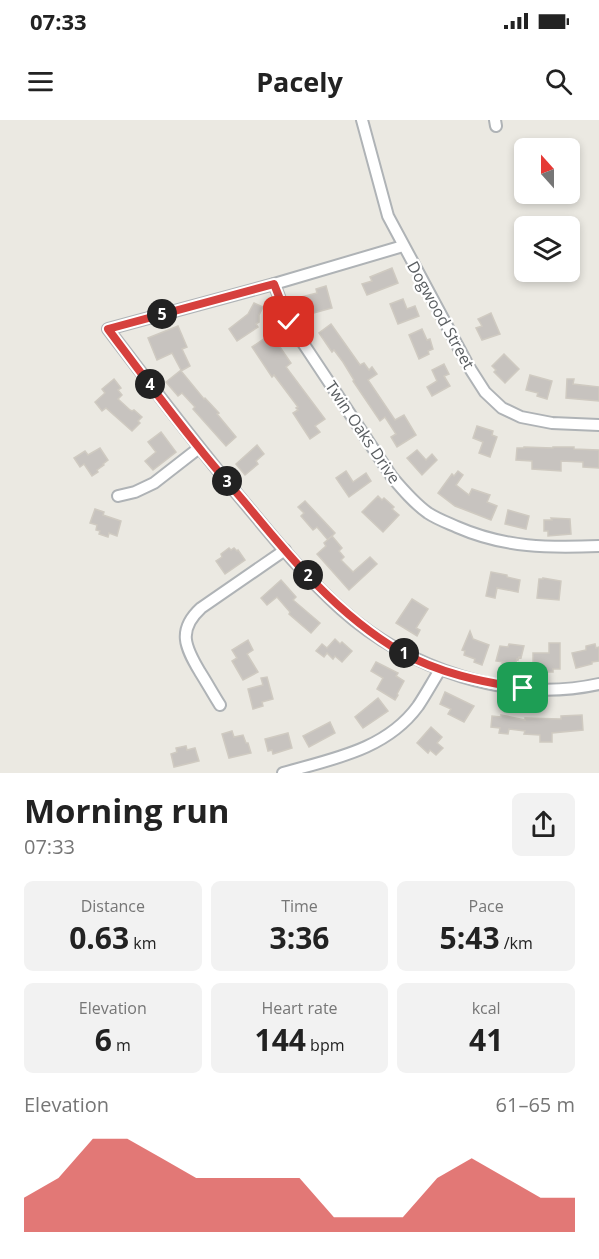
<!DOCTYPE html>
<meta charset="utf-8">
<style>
:root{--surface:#fff;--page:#f2f2f2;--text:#222;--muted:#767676;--accent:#d6403d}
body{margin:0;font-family:"Open Sans",sans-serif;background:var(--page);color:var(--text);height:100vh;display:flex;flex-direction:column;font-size:22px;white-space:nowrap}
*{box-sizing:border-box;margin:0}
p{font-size:20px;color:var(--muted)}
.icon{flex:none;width:33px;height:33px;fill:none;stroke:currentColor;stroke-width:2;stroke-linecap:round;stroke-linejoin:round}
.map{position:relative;height:653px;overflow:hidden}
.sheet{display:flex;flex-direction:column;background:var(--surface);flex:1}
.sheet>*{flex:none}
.needle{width:39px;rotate:339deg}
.controls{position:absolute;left:514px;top:18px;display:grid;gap:12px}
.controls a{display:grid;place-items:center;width:66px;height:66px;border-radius:9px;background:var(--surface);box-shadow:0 3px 9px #0003;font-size:30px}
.pin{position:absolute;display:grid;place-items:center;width:51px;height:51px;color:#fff;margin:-26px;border-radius:12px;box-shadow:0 3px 9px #0006}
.km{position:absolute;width:30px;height:30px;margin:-15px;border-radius:50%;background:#222;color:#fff;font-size:16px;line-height:30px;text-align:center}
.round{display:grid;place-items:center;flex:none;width:63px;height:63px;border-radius:9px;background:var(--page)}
.headline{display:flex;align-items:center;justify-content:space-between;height:102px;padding:0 24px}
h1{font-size:33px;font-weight:700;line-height:45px}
.metrics{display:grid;grid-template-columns:repeat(3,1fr);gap:9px;height:102px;padding:6px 24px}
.metrics div{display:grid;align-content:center;border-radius:9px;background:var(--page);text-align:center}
.metrics b{font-size:30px;font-weight:700}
.metrics small{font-size:16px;font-weight:400}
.metrics p{font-size:16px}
.chart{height:168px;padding:12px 24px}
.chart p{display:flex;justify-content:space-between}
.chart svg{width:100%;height:108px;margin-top:6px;fill:var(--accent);opacity:.7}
.status{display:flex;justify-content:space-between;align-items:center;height:42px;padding:0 30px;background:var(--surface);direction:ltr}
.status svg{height:16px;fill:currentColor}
header{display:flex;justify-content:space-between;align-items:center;height:78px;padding:0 24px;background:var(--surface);font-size:27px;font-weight:700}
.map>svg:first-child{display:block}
</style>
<div class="status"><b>07:33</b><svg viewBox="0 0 49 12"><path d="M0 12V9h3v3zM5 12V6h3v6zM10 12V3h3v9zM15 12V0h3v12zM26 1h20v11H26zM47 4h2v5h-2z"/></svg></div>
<header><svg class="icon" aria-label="menu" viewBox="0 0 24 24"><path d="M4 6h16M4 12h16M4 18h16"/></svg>Pacely<svg class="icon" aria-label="search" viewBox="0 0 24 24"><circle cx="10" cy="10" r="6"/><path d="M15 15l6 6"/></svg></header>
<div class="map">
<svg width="599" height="653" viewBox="0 0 599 653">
<rect width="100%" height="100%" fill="#ebe9e2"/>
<g fill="#c7c3bf" stroke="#cfcac1" stroke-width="1.5">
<polygon points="392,148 398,163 367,175 362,164 372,161 370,157"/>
<polygon points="326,166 332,188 306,195 301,177 317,173 316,169"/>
<polygon points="403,179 407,189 415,186 419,196 398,204 390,184"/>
<polygon points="254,183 263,187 259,195 259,202 256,204 258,207 237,221 229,209 248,194"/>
<polygon points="491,193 500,214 482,220 476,208 482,206 478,199"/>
<polygon points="331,204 360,245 364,243 369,250 372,247 377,254 368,260 395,300 404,295 416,315 397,327 391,317 396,314 385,297 380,301 353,261 354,260 343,242 334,230 332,232 319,213"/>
<polygon points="178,206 187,227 182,229 190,246 181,251 204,279 205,278 219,293 217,294 236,317 226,326 193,289 195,287 182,273 178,276 166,262 181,250 172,233 157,240 148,218"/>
<polygon points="422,209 427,220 430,219 433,229 428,231 429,234 419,239 409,215"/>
<polygon points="271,214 291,243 286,247 325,299 315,306 320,312 310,319 293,293 298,290 296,288 298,287 274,255 272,257 252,227"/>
<polygon points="504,234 519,249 505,263 494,252 496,250 492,246"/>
<polygon points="444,244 449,254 444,256 450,266 432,276 427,267 437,261 432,250"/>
<polygon points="530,255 552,261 547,279 537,276 538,273 526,270"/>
<polygon points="114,259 121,268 118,270 122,275 118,279 130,290 132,291 134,290 142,297 138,301 140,303 132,311 106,288 102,291 95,282 105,273 102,269"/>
<polygon points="567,259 574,259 573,264 599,267 599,281 566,278"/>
<polygon points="477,306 493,311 492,315 497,317 490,337 479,333 483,322 473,318"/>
<polygon points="161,312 176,332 153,350 145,341 156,332 148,322"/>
<polygon points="257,325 264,334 256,341 258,344 245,355 236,344"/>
<polygon points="524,327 553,328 553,327 574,327 574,329 599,330 599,348 583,347 583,342 561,341 561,351 532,349 532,341 516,340 517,328 524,328"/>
<polygon points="100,328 108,340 103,344 104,345 97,350 98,352 92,356 84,344 80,347 74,338 85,331 88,335"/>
<polygon points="417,330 426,340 432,334 437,340 422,355 407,338"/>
<polygon points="346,351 353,362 366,353 371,361 349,377 336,358"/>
<polygon points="458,351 463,355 456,365 469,375 472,369 490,375 487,382 497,386 491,400 455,386 438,373 452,354 454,356"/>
<polygon points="378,376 382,380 384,378 394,387 392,389 399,395 383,412 362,392"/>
<polygon points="305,381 335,413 328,420 317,407 313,410 301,396 304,393 298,387"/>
<polygon points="95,389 104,392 103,395 121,401 117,416 109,413 108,417 99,414 100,411 96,410 97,405 90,403"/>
<polygon points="508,390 529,396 526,409 505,404"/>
<polygon points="551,398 570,399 571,414 548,416 548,411 544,411 544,400 552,400"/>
<polygon points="332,416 342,428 339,431 344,437 341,440 353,452 370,437 377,444 349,470 317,434 326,426 324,423"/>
<polygon points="229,428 231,430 234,428 237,431 238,430 245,440 225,454 216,441 222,437 221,434"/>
<polygon points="491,452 507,455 507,457 520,460 518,472 497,468 495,478 486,476"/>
<polygon points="543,458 561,461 559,480 537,478 539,459 543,459"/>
<polygon points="281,460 296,477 293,480 320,503 311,513 289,494 290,492 277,477 267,485 261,478"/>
<polygon points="412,479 428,489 416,508 420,510 417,516 396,503"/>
<polygon points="470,511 473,519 489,525 482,545 474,542 475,539 464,535 465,531 462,530"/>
<polygon points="335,519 340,524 342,522 352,531 342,542 335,536 333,539 327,533 324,537 316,531 322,524 327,528"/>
<polygon points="248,520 253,530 247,534 258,552 243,560 232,541 237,538 232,530"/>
<polygon points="549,523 560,523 560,549 553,549 553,552 542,552 542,549 533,549 533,533 549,533"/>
<polygon points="509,524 524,526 521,538 519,537 518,540 517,539 515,545 502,543 503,542 496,541 500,526 508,527"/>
<polygon points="595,524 596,528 599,527 599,541 592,542 592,544 576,548 572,533 586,530 586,526"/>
<polygon points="376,542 398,553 396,556 404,561 397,574 398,575 395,580 377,569 383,558 371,551"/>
<polygon points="267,557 273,579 262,582 263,586 253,589 248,569 263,565 261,558"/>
<polygon points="445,572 474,586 464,602 448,594 451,589 440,584"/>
<polygon points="378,578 388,591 363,608 355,597"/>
<polygon points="501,595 525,600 525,598 561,599 561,596 582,595 583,610 552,613 552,622 540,622 540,615 524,614 525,611 509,609 508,614 499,613 500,608 491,607 492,596 501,597"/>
<polygon points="330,602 335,613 309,627 303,616"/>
<polygon points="431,607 442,617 437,623 443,628 436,635 430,630 428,633 417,623"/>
<polygon points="232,611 234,617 243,615 246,623 248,623 251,633 229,638 222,614"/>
<polygon points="288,613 292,628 273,634 272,630 268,631 265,619"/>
<polygon points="186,626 187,630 195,628 199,641 174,647 171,634 177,632 176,628"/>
</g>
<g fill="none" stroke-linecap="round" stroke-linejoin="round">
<defs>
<g id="minor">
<polyline points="362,0 388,96 469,247 485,272 502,288 521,297 552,303 599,305"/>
<polyline points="495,0 496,6"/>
<path d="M403,126L274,164L108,209C152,267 196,325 243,381C274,418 305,457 341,489C408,549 510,584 599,564"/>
<path d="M274,164L289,202L392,357C403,370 414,383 428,393C437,399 448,403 457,407C505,428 549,428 599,426"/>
<polyline points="118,376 135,372 154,363 199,328"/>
<path d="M220,585C213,574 207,563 200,552C185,527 177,510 201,488L285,430"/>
<path d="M283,653C332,639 386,630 418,586C426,574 433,561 440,550"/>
</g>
</defs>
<use href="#minor" stroke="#afb3b6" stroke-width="14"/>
<use href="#minor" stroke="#fff" stroke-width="10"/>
</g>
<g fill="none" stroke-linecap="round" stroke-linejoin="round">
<defs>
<path id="route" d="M289,202L274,164L108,209C138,249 168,290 200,329C215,348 231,366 247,385C292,440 338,495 401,532C439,553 481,562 523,568"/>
</defs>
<use href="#route" stroke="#fff" stroke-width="12"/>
<use href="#route" stroke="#d6403d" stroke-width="8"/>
</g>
<g text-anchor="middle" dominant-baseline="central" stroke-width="4.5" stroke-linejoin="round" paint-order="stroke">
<g font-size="16" fill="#5a5e61" stroke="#fff">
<text transform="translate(441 195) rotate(61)">Dogwood Street</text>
<text transform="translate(363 312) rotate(56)">Twin Oaks Drive</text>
</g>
</g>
</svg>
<div class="controls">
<a><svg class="needle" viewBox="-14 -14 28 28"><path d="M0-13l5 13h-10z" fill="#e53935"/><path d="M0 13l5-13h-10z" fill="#767676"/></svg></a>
<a><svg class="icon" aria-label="layers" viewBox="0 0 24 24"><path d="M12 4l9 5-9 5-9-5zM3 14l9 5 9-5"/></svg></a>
</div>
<div class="pin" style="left:523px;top:568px;background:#1e9e55"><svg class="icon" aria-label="arrive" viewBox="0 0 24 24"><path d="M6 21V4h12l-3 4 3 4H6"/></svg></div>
<div class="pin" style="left:289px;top:202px;background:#d93025"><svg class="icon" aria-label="check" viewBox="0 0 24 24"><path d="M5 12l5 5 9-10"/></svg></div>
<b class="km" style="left:404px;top:533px">1</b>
<b class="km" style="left:308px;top:455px">2</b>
<b class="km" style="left:227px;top:361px">3</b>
<b class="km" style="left:150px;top:264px">4</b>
<b class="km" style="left:162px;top:194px">5</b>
</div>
<section class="sheet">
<div class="headline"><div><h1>Morning run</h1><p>07:33</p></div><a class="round"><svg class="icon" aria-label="share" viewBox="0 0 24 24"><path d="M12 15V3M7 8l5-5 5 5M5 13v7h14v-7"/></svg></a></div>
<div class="metrics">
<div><p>Distance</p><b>0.63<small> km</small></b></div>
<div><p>Time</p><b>3:36</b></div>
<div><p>Pace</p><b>5:43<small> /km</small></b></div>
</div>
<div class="metrics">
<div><p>Elevation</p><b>6<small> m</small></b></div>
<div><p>Heart rate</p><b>144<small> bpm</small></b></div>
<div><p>kcal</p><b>41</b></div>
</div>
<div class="chart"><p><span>Elevation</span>61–65 m</p>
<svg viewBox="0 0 160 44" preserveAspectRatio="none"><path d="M0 44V30L10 22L20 6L30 6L40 14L50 22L60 22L70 22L80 22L90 38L100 38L110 38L120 22L130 14L140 22L150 30L160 30V44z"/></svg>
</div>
</section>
